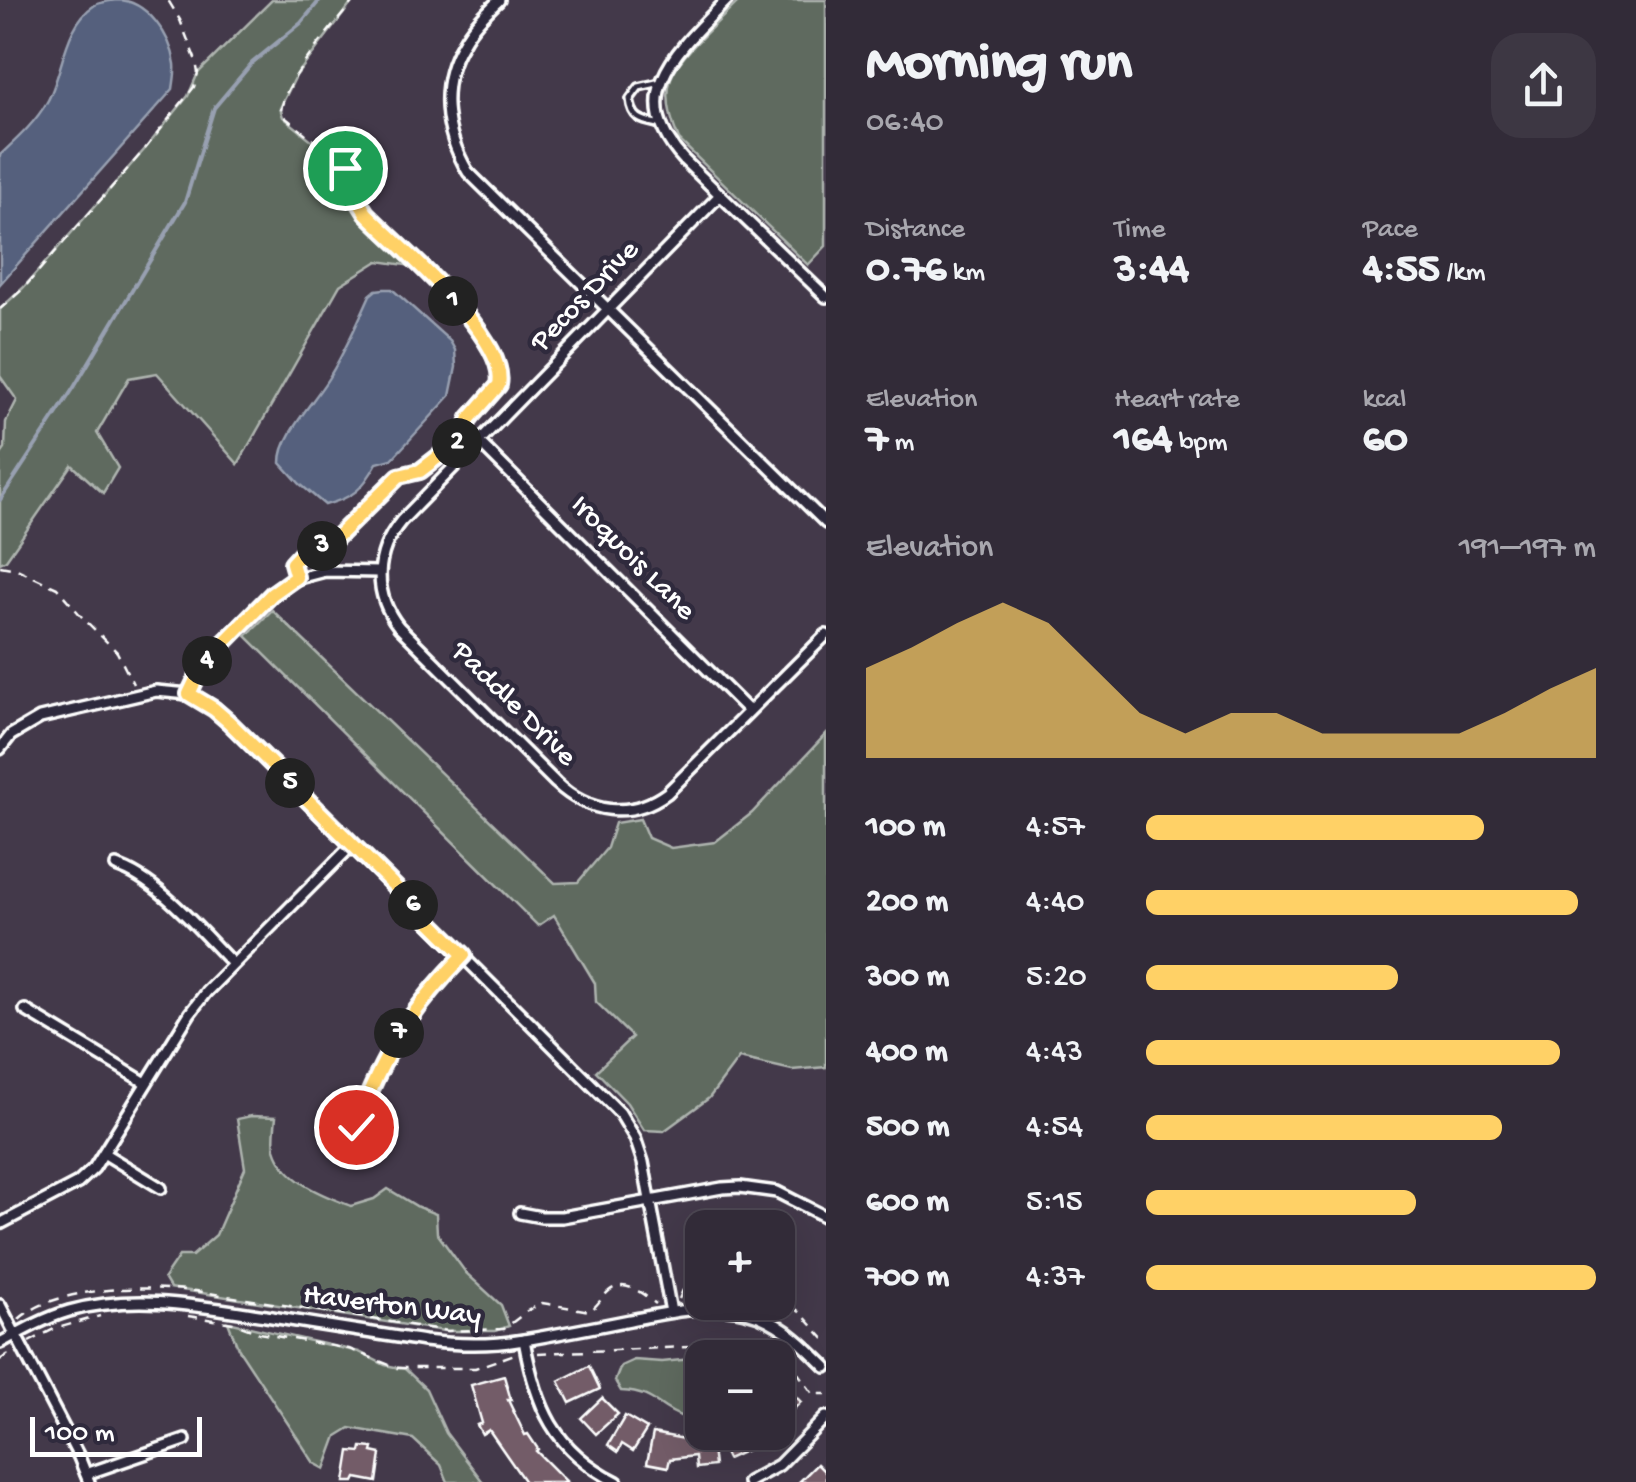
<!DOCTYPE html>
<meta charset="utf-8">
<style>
:root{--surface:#322b38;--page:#3d3743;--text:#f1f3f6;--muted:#a8a7ae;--line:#4d4753;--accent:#ffd166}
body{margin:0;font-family:"Gochi Hand",sans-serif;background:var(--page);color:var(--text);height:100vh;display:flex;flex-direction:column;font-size:38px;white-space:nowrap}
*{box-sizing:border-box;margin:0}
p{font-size:32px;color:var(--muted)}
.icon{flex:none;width:55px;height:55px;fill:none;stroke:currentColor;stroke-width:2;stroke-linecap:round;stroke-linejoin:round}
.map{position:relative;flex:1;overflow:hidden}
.drawer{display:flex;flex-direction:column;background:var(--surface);width:810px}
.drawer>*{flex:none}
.buttons{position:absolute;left:685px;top:1210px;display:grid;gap:20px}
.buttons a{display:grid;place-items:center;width:110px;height:110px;border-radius:20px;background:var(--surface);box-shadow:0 10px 40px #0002,0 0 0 2px var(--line);font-size:50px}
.scale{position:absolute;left:30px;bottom:25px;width:172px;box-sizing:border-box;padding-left:10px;border:5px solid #fff;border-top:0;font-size:28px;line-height:35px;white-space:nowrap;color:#fff;-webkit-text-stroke:8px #2f2a3d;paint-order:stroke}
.pin{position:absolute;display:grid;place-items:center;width:85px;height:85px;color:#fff;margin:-42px;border:5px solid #fff;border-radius:50%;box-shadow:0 2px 10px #0007}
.km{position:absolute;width:50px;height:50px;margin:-25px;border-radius:50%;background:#222;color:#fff;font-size:28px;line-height:50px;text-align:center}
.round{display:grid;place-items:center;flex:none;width:105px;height:105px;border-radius:30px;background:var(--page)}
.overview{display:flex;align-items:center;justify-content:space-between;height:170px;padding:0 40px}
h1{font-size:55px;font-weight:800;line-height:75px}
.stats{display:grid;grid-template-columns:repeat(3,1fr);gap:15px;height:170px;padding:10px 40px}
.stats div{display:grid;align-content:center}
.stats b{font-size:42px;font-weight:800}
.stats small{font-size:28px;font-weight:400}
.stats p{font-size:28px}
.chart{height:280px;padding:20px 40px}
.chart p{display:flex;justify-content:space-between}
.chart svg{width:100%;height:180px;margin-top:10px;fill:var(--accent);opacity:.7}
ul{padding:0 40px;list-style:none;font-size:32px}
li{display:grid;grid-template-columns:160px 120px 1fr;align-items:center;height:75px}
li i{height:25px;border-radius:12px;background:var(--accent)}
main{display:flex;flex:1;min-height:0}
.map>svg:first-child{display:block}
</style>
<main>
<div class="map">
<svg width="826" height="1482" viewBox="0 0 826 1482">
<rect width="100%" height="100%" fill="#43394a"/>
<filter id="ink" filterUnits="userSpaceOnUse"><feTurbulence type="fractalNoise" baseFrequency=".01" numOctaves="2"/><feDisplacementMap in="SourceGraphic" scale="20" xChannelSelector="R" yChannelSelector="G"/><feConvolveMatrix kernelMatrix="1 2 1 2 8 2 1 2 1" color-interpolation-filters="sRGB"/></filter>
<g filter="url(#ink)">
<g fill="#5e6a5f" stroke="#aeb4af" stroke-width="2.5">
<polygon points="272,0 354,0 296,76 280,108 283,117 343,165 360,205 420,267 378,261 340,285 238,464 157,373 129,378 97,433 118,468 103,493 72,465 6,560 0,563 0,456 5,449 6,422 17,400 0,376 0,309 23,288 145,149 188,96 198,73"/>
<path d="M740,0H826V246L808,265L679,140C671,121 664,98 671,78C680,54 722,19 740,0Z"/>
<polygon points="272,610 555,883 578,882 607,848 615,823 640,819 648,838 671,848 715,842 752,813 826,734 826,1067 792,1070 739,1058 709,1098 664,1131 644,1130 627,1103 596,1071 632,1037 596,1002 595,983 554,915 538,926 246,636"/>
<path d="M251,1116L276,1117C275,1127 273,1140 275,1149C285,1182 323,1195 351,1206L374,1199L388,1189L418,1207L436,1214L437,1233L466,1273L501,1305L509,1326L495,1331H444L170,1288L164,1278L179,1256H192L216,1235L245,1168L237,1119Z"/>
<polygon points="228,1322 359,1352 385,1365 405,1369 426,1389 446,1433 483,1482 448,1482 441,1465 413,1439 350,1428 337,1436 325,1469 314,1463 238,1348"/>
<path d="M702,1358V1409L683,1417C655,1407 657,1393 621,1391L615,1381L621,1366L634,1360L662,1362Z"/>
</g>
<g fill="#54617d" stroke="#98a0b1" stroke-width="2.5">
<path d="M117,0C147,0 171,36 175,64C176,72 174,81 173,89L0,284V155C17,139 35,123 47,102C63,74 64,24 95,5C101,2 110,1 117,0Z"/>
<path d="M384,289H392L450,341L455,350L456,367L450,396L392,459L377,463C362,490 354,497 325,505L300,484L281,463C280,435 317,399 331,374C346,349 358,322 370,295L376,290Z"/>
</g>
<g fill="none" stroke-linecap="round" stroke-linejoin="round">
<polyline stroke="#98a0b1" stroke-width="4" points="0,500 73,389 185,202 214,108 252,63 301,23 320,0"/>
</g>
<g fill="#735b67" stroke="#fff" stroke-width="2.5">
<polygon points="589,1366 600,1389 570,1403 559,1381"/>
<polygon points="504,1376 511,1400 508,1400 525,1435 528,1434 538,1449 536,1451 567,1482 525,1482 489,1430 482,1434 477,1425 482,1423 471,1385"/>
<polygon points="778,1378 801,1402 778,1424"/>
<polygon points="602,1398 618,1414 596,1434 581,1418"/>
<polygon points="625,1416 647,1429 633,1451 622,1444 618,1452 608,1445"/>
<polygon points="697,1431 710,1432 714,1466 696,1468 695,1456 670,1459 668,1467 647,1463 653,1433 689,1440 688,1432"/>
<polygon points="714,1432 738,1432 747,1450 727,1459"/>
<polygon points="362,1447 373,1448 372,1452 381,1454 377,1482 356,1478 354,1482 345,1482 350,1451 361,1452"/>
<polygon points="817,1464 826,1473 826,1482 799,1482"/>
</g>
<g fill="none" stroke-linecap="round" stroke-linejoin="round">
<defs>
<path id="lane" d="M661,82L639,87L630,99C632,121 644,121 662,125"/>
<g id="street">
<path d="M499,0C486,13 472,26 463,43C438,84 444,132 468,172L826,523"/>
<path d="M727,0C681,47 623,94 684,160L826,297"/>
<path d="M720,195L401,521C374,554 373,594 399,627L556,783C588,813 630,820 667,793L826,635"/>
<polyline points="479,442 749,711"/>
<polyline points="189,694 201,669 209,658 272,594 291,580 325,571 379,572"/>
<polyline points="0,749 11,735 40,718 156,691 189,694 215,709 620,1113 635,1138 643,1162 671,1312"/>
<path d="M116,866C158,879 202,933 233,964"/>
<polyline points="25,1010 146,1083"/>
<path d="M356,1127C382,1055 411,1009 464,955"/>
<polyline points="105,1154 161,1188"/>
<polyline points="520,1213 541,1217 562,1217 722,1188 740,1187 777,1192 826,1217"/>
<polyline points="0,1224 78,1183 94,1168 190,1013 206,992 352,845"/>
<polyline points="0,1305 79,1457 89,1482"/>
<path d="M524,1340C536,1406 553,1450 617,1482"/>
<path d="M0,1343C22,1331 45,1318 69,1311C135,1293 200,1306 266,1316C319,1325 372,1333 424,1341C458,1345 490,1346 524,1340C559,1334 595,1327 630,1320C673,1312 716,1300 759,1316C786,1327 806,1347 826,1367"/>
<polyline points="86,1474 185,1440"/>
<polyline points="748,1482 779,1465 826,1417"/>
</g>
</defs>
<use href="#lane" stroke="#fff" stroke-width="12"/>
<use href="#street" stroke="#fff" stroke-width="16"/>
<g stroke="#fff" stroke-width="2.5" stroke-dasharray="10 8" stroke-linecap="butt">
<polyline points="0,309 23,289 145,149 194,87 198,73 196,61 180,20 168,0"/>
<polyline points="0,566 17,569 57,588 82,617 117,652 133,684"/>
<path d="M293,569V561L302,552L335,540L399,476L421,471L455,445L463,435L470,419L494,393L501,379L496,356L477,325L366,213C354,197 351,177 340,161L281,114C280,84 335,25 354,0"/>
<polyline points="778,1295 801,1313 826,1341"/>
<polyline points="679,1299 687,1281 702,1278"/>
<polyline points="188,1316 233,1323 259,1333 349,1349 397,1368 475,1368 515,1354"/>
<path d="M19,1319C57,1285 148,1286 196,1291L448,1331L504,1329L527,1311L542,1303L590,1311C597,1306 602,1297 609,1291C625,1278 643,1294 656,1304"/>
<polyline points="29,1342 54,1329 100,1316"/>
<polyline points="538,1353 714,1346 751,1338 760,1341 785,1359 795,1369 813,1394 826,1394"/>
<polyline points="0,1360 13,1351"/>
</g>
<use href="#lane" stroke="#2f2a3d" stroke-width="5"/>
<use href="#street" stroke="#2f2a3d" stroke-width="9"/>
</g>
</g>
<g fill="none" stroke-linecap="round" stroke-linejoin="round" filter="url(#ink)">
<defs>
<path id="route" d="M345,168L356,197L366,213C399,247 509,338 499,385L470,418L463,435L455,444L420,471L399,476L334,540L302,552L292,563L296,577L272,594L209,658L201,669L189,694L214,709L229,722L464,955C411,1009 382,1055 356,1127"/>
</defs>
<use href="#route" stroke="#fff" stroke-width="20"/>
<use href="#route" stroke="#ffd166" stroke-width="12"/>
</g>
<g text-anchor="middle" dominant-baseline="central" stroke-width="9" stroke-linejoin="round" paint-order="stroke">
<g font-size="30" fill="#fff" stroke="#2f2a3d">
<text transform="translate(586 297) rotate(-46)">Pecos Drive</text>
<text transform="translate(632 559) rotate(45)">Iroquois Lane</text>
<text transform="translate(513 705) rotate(45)">Paddle Drive</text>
<text transform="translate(392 1307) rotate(7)">Haverton Way</text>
</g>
</g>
</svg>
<div class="buttons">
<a>+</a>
<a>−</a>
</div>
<div class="scale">100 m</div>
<div class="pin" style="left:345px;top:168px;background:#1e9e55"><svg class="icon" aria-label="arrive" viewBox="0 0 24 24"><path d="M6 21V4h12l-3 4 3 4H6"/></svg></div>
<div class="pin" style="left:356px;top:1127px;background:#d93025"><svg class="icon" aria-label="check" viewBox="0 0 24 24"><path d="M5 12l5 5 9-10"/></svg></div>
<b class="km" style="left:453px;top:301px">1</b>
<b class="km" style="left:457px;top:443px">2</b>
<b class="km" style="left:322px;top:546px">3</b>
<b class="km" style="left:207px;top:661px">4</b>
<b class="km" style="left:290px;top:783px">5</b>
<b class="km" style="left:413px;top:905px">6</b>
<b class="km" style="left:399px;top:1033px">7</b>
</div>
<section class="drawer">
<div class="overview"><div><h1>Morning run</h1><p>06:40</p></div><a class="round"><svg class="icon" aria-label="share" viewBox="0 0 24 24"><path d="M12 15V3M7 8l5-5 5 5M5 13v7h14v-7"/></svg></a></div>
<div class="stats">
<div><p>Distance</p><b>0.76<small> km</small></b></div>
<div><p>Time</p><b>3:44</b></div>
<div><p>Pace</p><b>4:55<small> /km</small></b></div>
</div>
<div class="stats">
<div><p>Elevation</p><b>7<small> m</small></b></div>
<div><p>Heart rate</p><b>164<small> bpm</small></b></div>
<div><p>kcal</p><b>60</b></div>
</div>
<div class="chart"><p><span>Elevation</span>191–197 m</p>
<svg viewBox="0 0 160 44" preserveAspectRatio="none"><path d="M0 44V22L10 17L20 11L30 6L40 11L50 22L60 33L70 38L80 33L90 33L100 38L110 38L120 38L130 38L140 33L150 27L160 22V44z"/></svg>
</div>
<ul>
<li><b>100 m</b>4:57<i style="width:75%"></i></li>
<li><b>200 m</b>4:40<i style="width:96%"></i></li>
<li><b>300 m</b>5:20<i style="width:56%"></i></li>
<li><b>400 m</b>4:43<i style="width:92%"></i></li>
<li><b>500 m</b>4:54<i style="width:79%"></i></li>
<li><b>600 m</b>5:15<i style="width:60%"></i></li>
<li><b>700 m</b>4:37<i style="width:100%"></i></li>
</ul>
</section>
</main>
